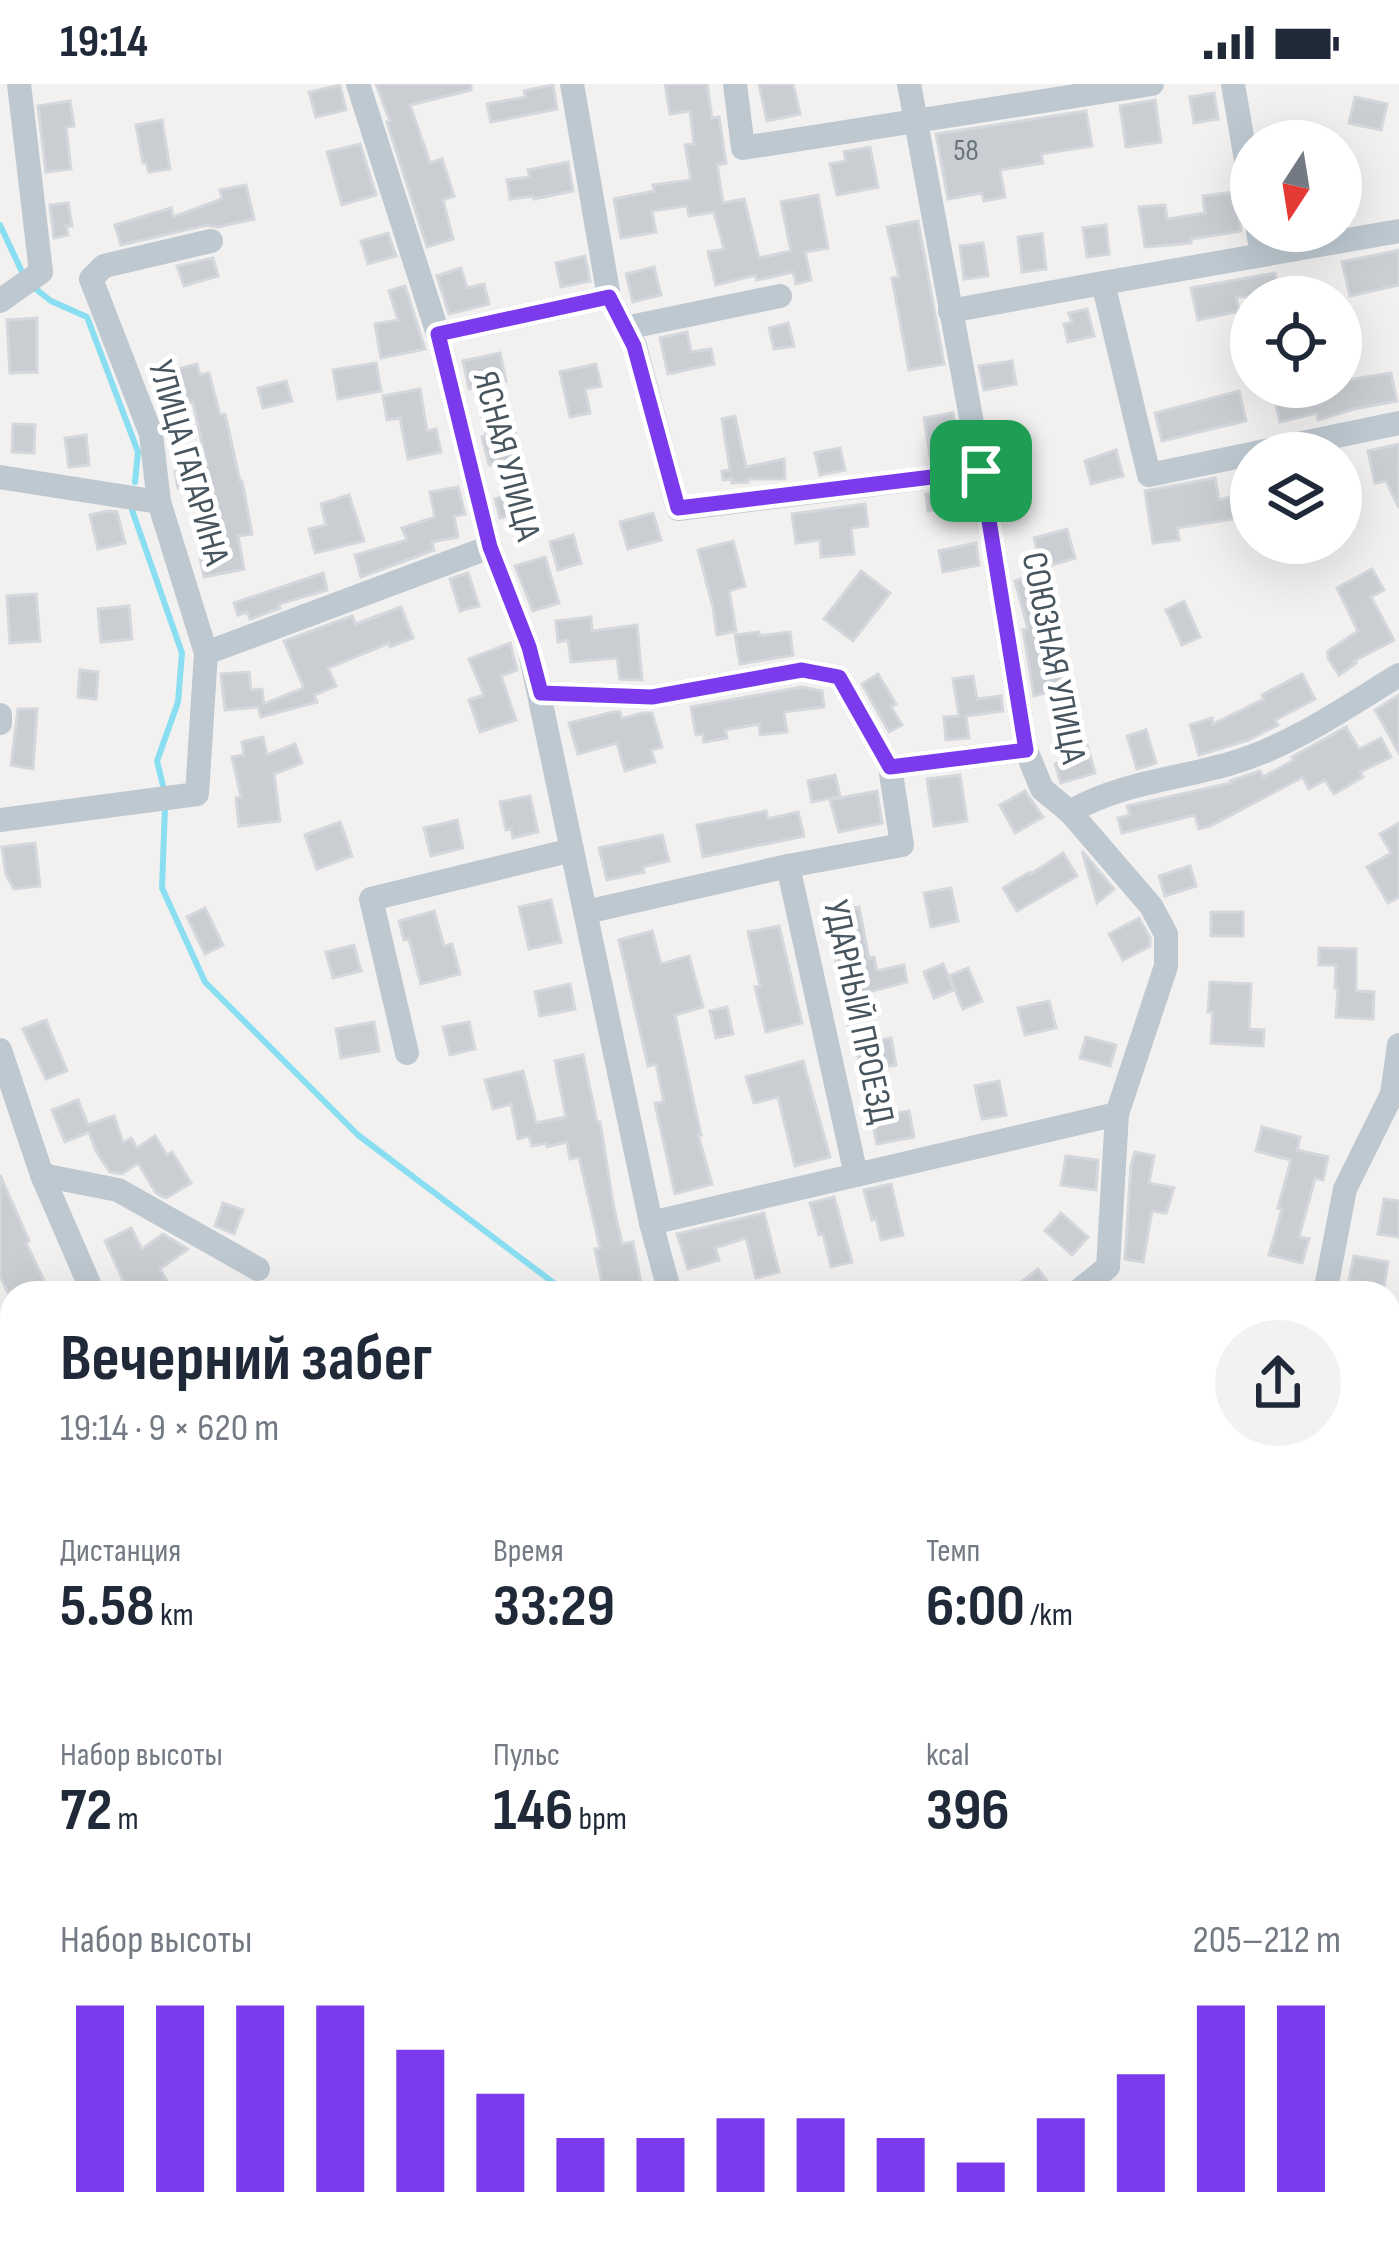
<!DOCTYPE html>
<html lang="ru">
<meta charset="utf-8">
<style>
:root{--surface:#fff;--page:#f2f2f3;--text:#1f2937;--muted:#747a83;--accent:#7c3aed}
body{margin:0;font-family:"Sofia Sans Condensed",sans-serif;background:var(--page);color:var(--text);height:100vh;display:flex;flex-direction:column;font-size:45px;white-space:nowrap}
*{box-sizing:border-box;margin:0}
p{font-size:39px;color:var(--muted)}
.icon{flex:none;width:66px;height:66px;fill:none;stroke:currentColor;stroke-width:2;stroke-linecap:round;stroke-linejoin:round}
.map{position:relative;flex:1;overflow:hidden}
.details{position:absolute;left:0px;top:1197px;width:1401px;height:972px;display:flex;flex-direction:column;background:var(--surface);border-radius:36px 36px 0 0;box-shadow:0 12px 48px #0002}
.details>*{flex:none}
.needle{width:78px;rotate:192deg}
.tools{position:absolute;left:1230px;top:36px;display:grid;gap:24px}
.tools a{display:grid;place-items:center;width:132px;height:132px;border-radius:50%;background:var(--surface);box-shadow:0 12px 48px #0002;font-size:60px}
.pin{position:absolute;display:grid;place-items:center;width:102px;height:102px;color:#fff;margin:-51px;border-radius:24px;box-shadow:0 6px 18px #0006}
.round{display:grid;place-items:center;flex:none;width:126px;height:126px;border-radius:63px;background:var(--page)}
.head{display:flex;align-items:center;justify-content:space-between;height:204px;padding:0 60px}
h1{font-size:66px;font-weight:700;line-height:90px}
.stats{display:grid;grid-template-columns:repeat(3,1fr);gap:18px;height:204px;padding:12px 60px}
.stats div{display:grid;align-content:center}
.stats b{font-size:60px;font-weight:700}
.stats small{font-size:33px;font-weight:400}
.stats p{font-size:33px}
.chart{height:336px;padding:24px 60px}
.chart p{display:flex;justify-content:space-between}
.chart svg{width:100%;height:216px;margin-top:12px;stroke:var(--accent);stroke-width:6}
.status{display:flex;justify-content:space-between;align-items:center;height:84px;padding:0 60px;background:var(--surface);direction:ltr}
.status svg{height:33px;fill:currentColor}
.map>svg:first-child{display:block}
</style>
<div class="status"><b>19:14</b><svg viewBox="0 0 49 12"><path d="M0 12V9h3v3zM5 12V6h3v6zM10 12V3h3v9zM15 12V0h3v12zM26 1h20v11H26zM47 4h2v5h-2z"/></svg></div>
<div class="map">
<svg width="1399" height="2169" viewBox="0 0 1399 2169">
<rect width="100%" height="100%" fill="#f3f0f0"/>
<polygon fill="#e4e1e2" points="166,2157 418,2157 397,2169 174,2169"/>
<g fill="#bdf2cf">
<polygon points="1399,1456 1399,2063 1389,2064 1389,1472"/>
<polygon points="0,1965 12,1980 12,2154 0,2160"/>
</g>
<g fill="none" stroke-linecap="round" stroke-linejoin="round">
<g stroke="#89dff1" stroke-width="6">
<polyline points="0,141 24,192"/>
<polyline points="32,202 51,217 87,233 138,368 135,398"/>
<polyline points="132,426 182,569 178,618 157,677 165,710"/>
<polyline points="165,723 162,804 205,898 358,1051 567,1209"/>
</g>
</g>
<g fill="#caced3" stroke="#d4d7dc" stroke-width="3">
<polygon points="376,0 471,0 471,6 410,21 430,79 442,75 454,112 443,116 453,155 427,163 387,38 390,37"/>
<polygon points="665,0 707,0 712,34 719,33 726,79 717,81 723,119 744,115 759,174 791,167 781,118 818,111 828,164 805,168 811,196 796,200 793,188 757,196 756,191 716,201 708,168 724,165 714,128 689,132 687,122 652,127 656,148 621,154 614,115 654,107 653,101 691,96 685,61 694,60 690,27 670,30"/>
<polygon points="759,0 793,0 800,30 767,37"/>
<polygon points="340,1 346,26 316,33 309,8"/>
<polygon points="553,1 557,25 491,38 487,20 526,13 524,7"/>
<polygon points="1214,9 1218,35 1194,39 1190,13"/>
<polygon points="1355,13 1387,20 1381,46 1349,39"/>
<polygon points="1155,16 1161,58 1126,63 1120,22"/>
<polygon points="70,17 74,42 66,43 71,85 46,88 38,22"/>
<polygon points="1086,27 1092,62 1041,70 1043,79 1000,86 1005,113 984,117 982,109 948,115 936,50"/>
<polygon points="162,36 170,85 149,88 146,79 143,79 136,41"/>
<polygon points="360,60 376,111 342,121 327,68"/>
<polygon points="870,63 878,103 837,111 830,80 846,77 844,68"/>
<polygon points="568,78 573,107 534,115 533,112 510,115 507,96 530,93 528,86"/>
<polygon points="246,101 254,135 218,143 207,141 121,161 115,141 171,124 173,133 222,115 220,106"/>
<polygon points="1235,108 1241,147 1191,155 1191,159 1145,163 1139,123 1165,121 1167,135 1205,129 1203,112"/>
<polygon points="68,119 72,142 66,142 68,151 54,154 50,121"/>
<polygon points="918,137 944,280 909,286 892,194 899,193 887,143"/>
<polygon points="1106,141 1109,170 1087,173 1083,144"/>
<polygon points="388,149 396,172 368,180 361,157"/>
<polygon points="1042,150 1046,185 1022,188 1018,153"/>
<polygon points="983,159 988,192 964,195 960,162"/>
<polygon points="1399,166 1399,201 1350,212 1342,178"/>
<polygon points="585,172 590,197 561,203 556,179"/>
<polygon points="213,174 218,192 184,202 177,182"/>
<polygon points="654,183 661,211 633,218 626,190"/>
<polygon points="461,184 467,204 484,200 489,220 449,230 437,192"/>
<polygon points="1275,189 1280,213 1236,213 1239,227 1198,236 1191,204"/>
<polygon points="405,202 425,265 381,274 375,240 398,236 389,207"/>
<polygon points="1087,225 1094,252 1068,258 1064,240 1072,238 1069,229"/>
<polygon points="37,234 37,288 10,289 7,236"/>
<polygon points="788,239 794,262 774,265 769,244"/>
<polygon points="687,248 691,268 711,265 714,280 668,290 660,254"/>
<polygon points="500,269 506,297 500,298 510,347 514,345 521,374 515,375 527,427 500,434 495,415 504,412 495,380 489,381 482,353 486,352 476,303 469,305 463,277"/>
<polygon points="1012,277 1016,300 984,306 979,282"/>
<polygon points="376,279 381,307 338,315 333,286"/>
<polygon points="197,280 200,291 209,289 220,331 225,330 240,397 242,397 252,450 238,452 244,485 204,493 199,468 223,463 211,397 178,404 175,388 207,382 193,318 183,320 174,286"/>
<polygon points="596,280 601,302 585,305 590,329 570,333 560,288"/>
<polygon points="1391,289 1397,317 1354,325 1318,336 1317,329 1280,338 1272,303 1341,303 1341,297"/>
<polygon points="286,297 292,317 263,324 258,304"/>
<polygon points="420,305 427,347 436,345 441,368 408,375 400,334 387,336 383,312"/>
<polygon points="1239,307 1246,337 1162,357 1155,329"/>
<polygon points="953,329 961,371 931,376 924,334"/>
<polygon points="735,332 746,383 784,375 785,395 748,395 748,398 732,399 732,395 723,396 722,387 730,386 722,335"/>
<polygon points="13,340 35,341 34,369 12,368"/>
<polygon points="86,351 89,381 69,383 65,354"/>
<polygon points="1399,360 1399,424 1386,397 1375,399 1368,367"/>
<polygon points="1026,362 1030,387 999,392 994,367"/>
<polygon points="840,364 845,386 820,391 815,369"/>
<polygon points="1116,366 1123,392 1091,400 1085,377"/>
<polygon points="1215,394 1219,416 1251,408 1251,432 1177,444 1179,456 1153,459 1145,407"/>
<polygon points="458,403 465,430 454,432 458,453 432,458 434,466 361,493 355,471 407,456 402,444 435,433 430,408"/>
<polygon points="967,406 971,431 952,433 951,425 928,427 926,410"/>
<polygon points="349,411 364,457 315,469 309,445 326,441 321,420"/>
<polygon points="865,420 868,442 851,444 854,470 821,473 820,456 796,459 792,430"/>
<polygon points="108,427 117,428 125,459 98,465 90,431"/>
<polygon points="653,429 661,456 628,465 620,438"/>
<polygon points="1067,445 1075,474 1042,484 1034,454"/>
<polygon points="573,451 581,479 558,486 550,458"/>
<polygon points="733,457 745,502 729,507 736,547 717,551 713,523 698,466"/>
<polygon points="976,459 979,481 943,488 939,467"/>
<polygon points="545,473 559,519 533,527 515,482"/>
<polygon points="1372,485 1384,506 1371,513 1394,556 1354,577 1356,579 1339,591 1328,574 1328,567 1358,547 1337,504"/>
<polygon points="861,487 890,509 853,557 824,535"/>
<polygon points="1043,488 1050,511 1045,513 1059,562 1053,564 1064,604 1034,612 1023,546 1028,545 1015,497"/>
<polygon points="323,489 327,506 279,520 280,524 250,535 247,528 238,531 234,519"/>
<polygon points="468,489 479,522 460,527 450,495"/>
<polygon points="36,510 40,557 10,559 7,512"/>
<polygon points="1184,517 1200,553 1182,561 1166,526"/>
<polygon points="129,522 132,555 101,558 98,525"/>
<polygon points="401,523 413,554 390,563 389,559 328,584 336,602 314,611 317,618 261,633 258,623 225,626 221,590 249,588 251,606 262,605 264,620 304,604 284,557 352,532 356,540"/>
<polygon points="591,533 592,547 637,541 642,596 620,595 617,574 571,578 568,556 558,558 556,537"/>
<polygon points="759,548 759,552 790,548 793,571 740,580 735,551"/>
<polygon points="510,559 517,586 501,592 516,636 480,648 469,616 484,611 469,575"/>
<polygon points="80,586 98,588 96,615 78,613"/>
<polygon points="878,590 896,620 891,623 902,641 889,648 862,600"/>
<polygon points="1302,590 1315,615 1275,636 1278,641 1248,656 1199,671 1190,641 1212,634 1213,640 1264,615 1262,611"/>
<polygon points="973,592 977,615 1001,612 1003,627 966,632 969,654 946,656 944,633 959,632 953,595"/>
<polygon points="802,603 822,607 824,623 784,628 787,648 760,651 759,640 725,646 727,654 704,658 703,650 696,651 691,623"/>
<polygon points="1399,611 1399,669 1375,626"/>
<polygon points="18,625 37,625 33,685 11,681"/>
<polygon points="613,628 620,628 622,635 642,629 652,629 662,663 651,666 655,678 625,687 617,659 578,670 569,639"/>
<polygon points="1346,643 1359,665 1381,654 1391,673 1360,688 1363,693 1334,710 1325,696 1309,705 1303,693 1210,742 1199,745 1195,731 1122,749 1118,734 1130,731 1127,722 1231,699 1230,697 1260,687 1263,693 1294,676 1292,673"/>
<polygon points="1146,646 1156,679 1137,685 1127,652"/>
<polygon points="263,653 267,671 295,660 302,679 274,690 280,737 239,742 236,714 241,713 232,673 244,671 242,658"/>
<polygon points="1087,661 1095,689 1061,699 1055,680 1069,676 1066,667"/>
<polygon points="835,691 840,712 812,718 808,697"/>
<polygon points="960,691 967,737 934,742 927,695"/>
<polygon points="877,707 882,739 839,748 830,716"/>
<polygon points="1025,707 1043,733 1015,749 1000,721"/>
<polygon points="530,712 538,748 513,754 511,745 506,746 500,718"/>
<polygon points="766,727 768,735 798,728 804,752 703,773 697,741"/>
<polygon points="457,736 463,764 431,772 424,744"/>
<polygon points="340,738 352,772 317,785 305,751"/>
<polygon points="1399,739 1399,813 1388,819 1367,783 1391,769 1380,750"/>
<polygon points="662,751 669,777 643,783 644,788 607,796 599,764"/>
<polygon points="35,759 40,802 14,805 6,790 2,763"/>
<polygon points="1082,767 1114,805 1097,819"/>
<polygon points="1063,769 1077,792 1017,827 1003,804 1030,788 1031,790"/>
<polygon points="1190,782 1196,802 1165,812 1159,792"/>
<polygon points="951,804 958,837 931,843 924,809"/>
<polygon points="551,816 561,858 529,865 519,823"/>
<polygon points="859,823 869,874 874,873 877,887 904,881 907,898 868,908 876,957 891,954 896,981 882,983 891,1030 909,1027 914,1053 877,1060 851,940 848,941 827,829"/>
<polygon points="205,824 223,861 205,870 187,833"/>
<polygon points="434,827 444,862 452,860 460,890 421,900 409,855 404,856 399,837"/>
<rect x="1211" y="828" width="32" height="24"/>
<polygon points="1139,834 1150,854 1150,862 1123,876 1109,850"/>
<polygon points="779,842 802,939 766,948 755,903 760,902 748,848"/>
<polygon points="652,847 661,880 689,872 703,923 675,931 701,1051 698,1051 712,1100 675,1110 655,1019 664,1018 656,980 648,982 619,856"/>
<polygon points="354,861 361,887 333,894 326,868"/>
<polygon points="1319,864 1356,865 1356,907 1374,908 1373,935 1336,933 1338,904 1335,904 1336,881 1319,881"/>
<polygon points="943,880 954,906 934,914 924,888"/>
<polygon points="968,884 982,917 963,925 949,892"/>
<polygon points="1210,898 1251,900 1249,945 1264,946 1263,962 1211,959 1213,928 1208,928"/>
<polygon points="570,900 575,925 540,932 535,908"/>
<polygon points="1049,917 1056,944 1025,951 1018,924"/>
<polygon points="727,923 733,950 716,954 710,927"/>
<polygon points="46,936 67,987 46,995 23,945"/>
<polygon points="374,938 379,967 341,974 336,945"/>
<polygon points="469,938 475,965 450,971 443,943"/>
<polygon points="1086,953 1116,961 1110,982 1080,974"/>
<polygon points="583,971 597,1038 600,1038 613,1119 622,1160 633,1158 643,1209 604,1209 595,1165 600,1164 579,1073 570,1075 567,1058 547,1063 546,1059 532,1062 529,1052 518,1055 511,1020 493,1025 485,996 523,987 536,1039 566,1033 555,977"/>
<polygon points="803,977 830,1073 795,1082 778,1013 754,1019 746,993"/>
<polygon points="999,997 1006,1031 982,1035 975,1002"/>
<polygon points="78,1016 88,1041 114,1032 123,1059 131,1054 137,1064 155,1052 167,1071 172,1068 191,1099 166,1114 156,1109 138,1079 122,1090 110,1088 96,1067 89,1048 65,1058 52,1026"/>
<polygon points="1262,1043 1300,1053 1297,1066 1328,1073 1323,1096 1315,1094 1299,1153 1309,1155 1302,1179 1269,1171 1282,1125 1278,1124 1291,1076 1256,1067"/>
<polygon points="1135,1068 1154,1072 1149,1099 1174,1104 1166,1129 1152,1127 1143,1178 1125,1175 1131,1081"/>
<polygon points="1066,1072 1098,1076 1096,1106 1061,1101"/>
<polygon points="0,1091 29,1157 26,1159 50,1209 8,1209 0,1192"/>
<polygon points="891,1100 903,1151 881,1156 876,1134 872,1136 864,1106"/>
<polygon points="834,1113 852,1178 831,1183 823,1150 819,1151 810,1119"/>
<polygon points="1384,1115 1399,1117 1399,1153 1378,1150"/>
<polygon points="223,1119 243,1126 234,1150 215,1142"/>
<polygon points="764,1129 779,1188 756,1194 746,1154 715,1164 719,1176 688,1185 677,1150"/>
<polygon points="1061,1129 1088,1153 1072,1171 1045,1147"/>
<polygon points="131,1144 142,1165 163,1150 188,1165 160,1185 174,1209 129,1209 105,1157"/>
<polygon points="1354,1172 1388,1178 1384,1203 1349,1196"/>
<polygon points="1038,1185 1056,1209 1007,1209"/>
</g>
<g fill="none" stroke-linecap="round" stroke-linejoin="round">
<g stroke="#73d29f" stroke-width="3" stroke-dasharray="9 6" stroke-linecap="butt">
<polyline points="1389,1691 1399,1683"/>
<polyline points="503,2157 509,2169"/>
<polyline points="431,2169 441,2157"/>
</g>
<g stroke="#bdc8d0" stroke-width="24">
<polyline points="358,0 438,250 490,463 529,563 651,1139 670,1209"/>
<polyline points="572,0 609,213 635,262 678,425 981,387"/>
<polyline points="735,0 743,64 1152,0"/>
<polyline points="909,0 981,387 1026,666 1042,705 1070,728 1151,822 1166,850 1166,882 1117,1030 1108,1183 1076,1209"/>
<polyline points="1233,0 1251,106"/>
<polyline points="1258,147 1262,171"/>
<polyline points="0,217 41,188 19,0"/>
<polyline points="950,227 1103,199"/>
<polyline points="625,244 780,212"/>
<polyline points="438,250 609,213"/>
<polyline points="1255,369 1399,339"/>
<polyline points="1251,370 1149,391 1103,199 1399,147"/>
<polyline points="0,393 159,418"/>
<polyline points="206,569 490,463"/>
<polyline points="541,609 652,613 802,586 839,593 890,683 902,761 788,782 595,826"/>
<polyline points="0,631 0,639"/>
<polyline points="890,683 1026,666"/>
<path d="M1070,728C1118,699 1179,695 1232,679C1293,661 1346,623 1399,591"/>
<polyline points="0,736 197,710 206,569 159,418 151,350 91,195 104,182 211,157"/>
<polyline points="788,782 856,1091"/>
<polyline points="0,966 42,1091 93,1209"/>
<polyline points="407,969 371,815 572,766"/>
<polyline points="42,1091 118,1106 258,1185"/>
<polyline points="651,1139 1117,1030"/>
<polyline points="1325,1209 1345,1105 1392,1010 1399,961"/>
<polyline points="0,1360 12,1381"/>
<polyline points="0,1737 12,1729"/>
<polyline points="345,2157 351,2169"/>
<polyline points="1189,2157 1202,2169"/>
<polyline points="217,2169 219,2157"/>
<polyline points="543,2169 564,2157"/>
<polyline points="947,2169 961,2157"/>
</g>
</g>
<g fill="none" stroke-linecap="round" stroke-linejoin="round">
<defs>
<polygon id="route" points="609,213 634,262 678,424 981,387 1026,666 890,683 839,593 802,586 652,613 541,609 529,563 490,463 438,250"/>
</defs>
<use href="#route" stroke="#fff" stroke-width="24"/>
<use href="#route" stroke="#7c3aed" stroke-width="15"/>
</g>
<g text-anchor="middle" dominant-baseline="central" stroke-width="10" stroke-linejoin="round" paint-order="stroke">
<g font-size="30" fill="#68737c">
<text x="966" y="67">58</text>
</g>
<g font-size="36" fill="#47555f" stroke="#fff">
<text transform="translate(506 372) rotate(75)">ЯСНАЯ УЛИЦА</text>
<text transform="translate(188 379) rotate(74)">УЛИЦА ГАГАРИНА</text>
<text transform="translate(1053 574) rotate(79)">СОЮЗНАЯ УЛИЦА</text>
<text transform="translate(858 928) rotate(78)">УДАРНЫЙ ПРОЕЗД</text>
</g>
</g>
</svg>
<div class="tools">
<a><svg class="needle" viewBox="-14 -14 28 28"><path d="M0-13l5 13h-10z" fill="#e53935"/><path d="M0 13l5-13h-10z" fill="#747a83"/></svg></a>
<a><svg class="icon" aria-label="locate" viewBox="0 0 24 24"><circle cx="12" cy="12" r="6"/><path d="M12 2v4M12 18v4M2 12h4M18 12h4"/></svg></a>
<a><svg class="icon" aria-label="layers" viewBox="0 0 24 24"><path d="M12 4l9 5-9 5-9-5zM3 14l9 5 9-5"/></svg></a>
</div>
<div class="pin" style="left:981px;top:387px;background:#1e9e55"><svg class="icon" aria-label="arrive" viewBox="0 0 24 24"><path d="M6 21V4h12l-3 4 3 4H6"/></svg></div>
<section class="details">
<div class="head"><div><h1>Вечерний забег</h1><p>19:14 · 9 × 620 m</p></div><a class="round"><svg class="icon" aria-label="share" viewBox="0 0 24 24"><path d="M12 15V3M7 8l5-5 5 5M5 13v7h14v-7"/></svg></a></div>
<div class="stats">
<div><p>Дистанция</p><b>5.58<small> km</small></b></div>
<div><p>Время</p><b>33:29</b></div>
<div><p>Темп</p><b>6:00<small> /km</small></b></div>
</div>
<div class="stats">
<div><p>Набор высоты</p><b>72<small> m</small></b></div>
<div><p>Пульс</p><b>146<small> bpm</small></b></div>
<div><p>kcal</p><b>396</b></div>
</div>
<div class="chart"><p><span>Набор высоты</span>205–212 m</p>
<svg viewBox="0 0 160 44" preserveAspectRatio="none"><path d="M5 44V6M15 44V6M25 44V6M35 44V6M45 44V15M55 44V24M65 44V33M75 44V33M85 44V29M95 44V29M105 44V33M115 44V38M125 44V29M135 44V20M145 44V6M155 44V6"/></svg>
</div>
</section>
</div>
